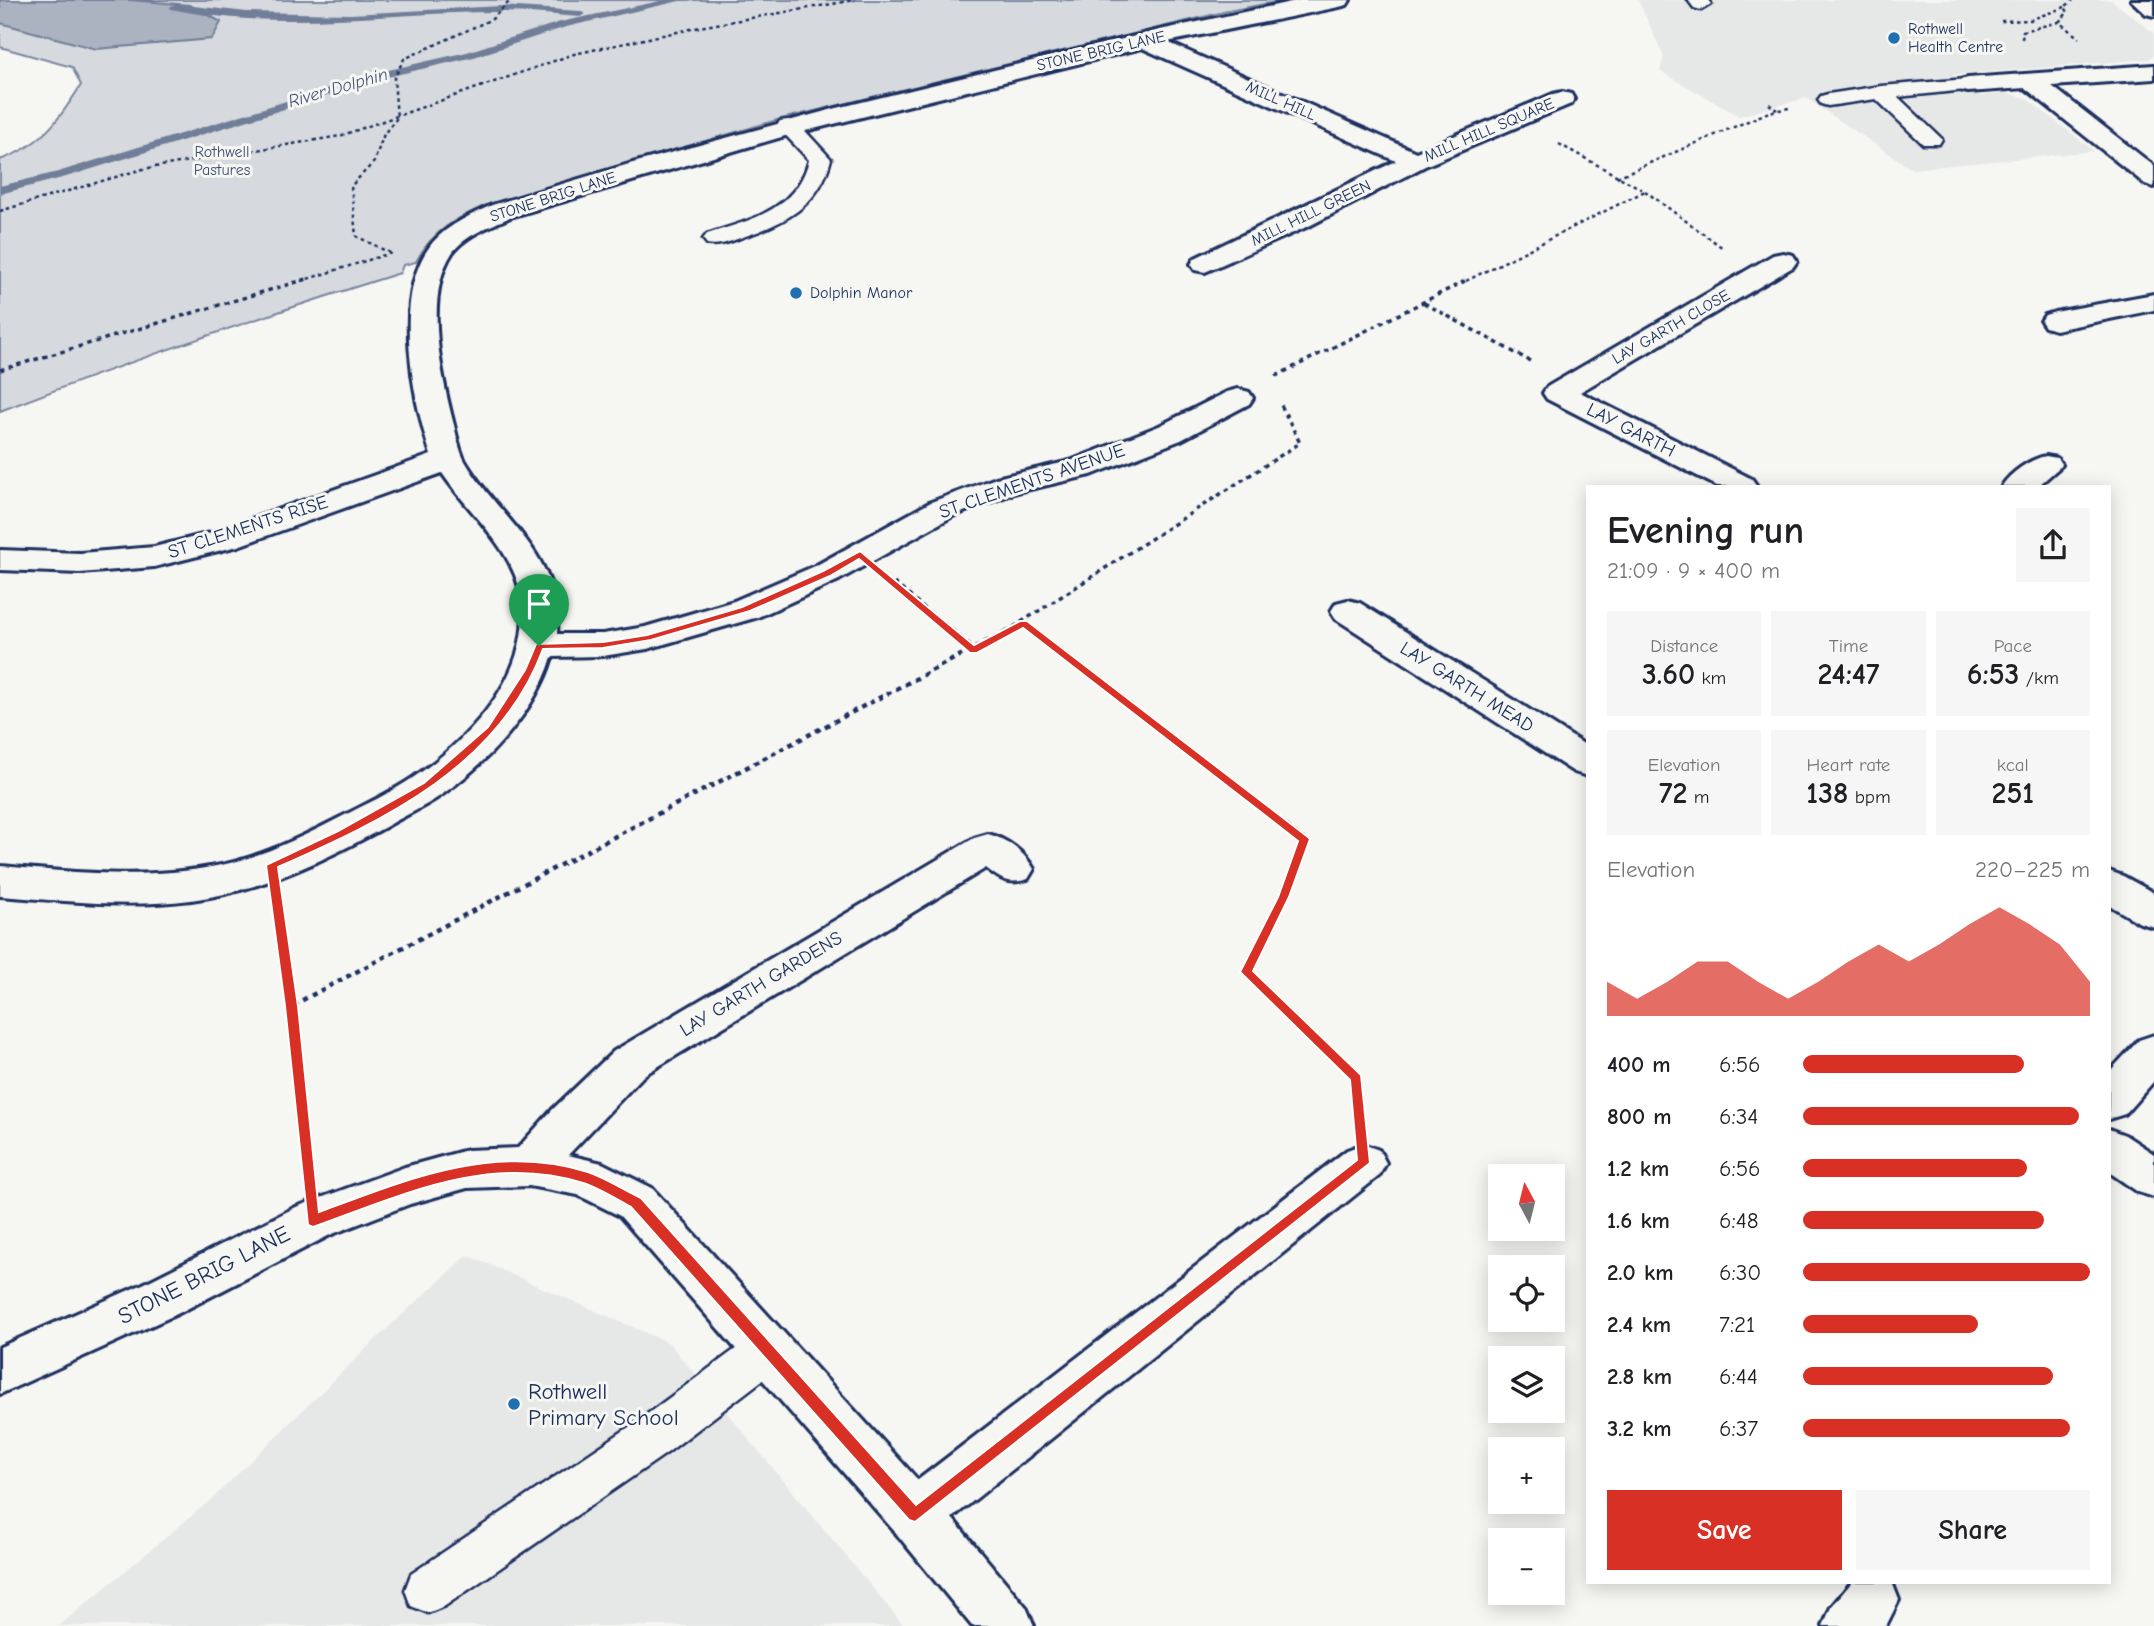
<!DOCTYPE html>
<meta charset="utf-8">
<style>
:root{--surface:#fff;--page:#f6f6f6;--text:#202124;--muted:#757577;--accent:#d93025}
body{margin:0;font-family:"Comic Neue",sans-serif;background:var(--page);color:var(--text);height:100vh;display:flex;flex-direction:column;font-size:26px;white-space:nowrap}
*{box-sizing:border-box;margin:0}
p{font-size:23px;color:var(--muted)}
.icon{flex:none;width:38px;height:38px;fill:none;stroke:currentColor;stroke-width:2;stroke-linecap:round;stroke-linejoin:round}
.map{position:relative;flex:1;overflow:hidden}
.sheet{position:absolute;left:1586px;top:485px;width:525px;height:1099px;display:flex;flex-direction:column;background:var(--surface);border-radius:0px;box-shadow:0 4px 18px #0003}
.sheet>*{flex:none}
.needle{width:46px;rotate:353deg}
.controls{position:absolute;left:1488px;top:1164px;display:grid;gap:14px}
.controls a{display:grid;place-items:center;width:77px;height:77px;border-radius:0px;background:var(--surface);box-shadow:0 4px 18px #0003;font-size:35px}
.pin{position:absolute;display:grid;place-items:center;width:60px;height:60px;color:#fff;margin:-72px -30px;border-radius:50% 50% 50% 0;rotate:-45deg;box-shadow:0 0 7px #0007}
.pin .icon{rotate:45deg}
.round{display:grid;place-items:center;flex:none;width:74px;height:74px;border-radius:0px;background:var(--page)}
.summary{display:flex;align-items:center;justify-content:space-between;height:119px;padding:0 21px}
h1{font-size:38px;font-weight:600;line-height:52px}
.metrics{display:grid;grid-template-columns:repeat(3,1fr);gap:10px;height:119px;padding:7px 21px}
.metrics div{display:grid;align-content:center;border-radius:0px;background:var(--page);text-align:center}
.metrics b{font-size:30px;font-weight:600}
.metrics small{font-size:19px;font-weight:400}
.metrics p{font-size:19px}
.chart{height:196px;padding:14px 21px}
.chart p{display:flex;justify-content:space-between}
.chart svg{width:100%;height:126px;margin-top:7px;fill:var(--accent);opacity:.7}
.button{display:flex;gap:14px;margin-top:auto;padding:14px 21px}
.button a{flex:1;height:80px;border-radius:0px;background:var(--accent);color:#fff;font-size:28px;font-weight:600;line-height:80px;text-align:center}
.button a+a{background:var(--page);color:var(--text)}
ul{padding:0 21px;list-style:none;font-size:23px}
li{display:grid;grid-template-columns:112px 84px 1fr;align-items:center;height:52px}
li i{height:18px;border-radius:9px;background:var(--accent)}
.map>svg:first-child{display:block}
</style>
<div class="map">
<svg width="2154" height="1626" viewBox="0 0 2154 1626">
<rect width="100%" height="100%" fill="#f6f6f2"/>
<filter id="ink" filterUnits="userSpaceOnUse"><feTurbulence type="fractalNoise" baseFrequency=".0143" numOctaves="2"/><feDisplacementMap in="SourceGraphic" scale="14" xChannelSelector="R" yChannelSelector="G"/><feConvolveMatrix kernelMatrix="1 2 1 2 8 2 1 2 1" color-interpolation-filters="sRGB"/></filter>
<g filter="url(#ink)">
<g fill="#e6e7e7">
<polygon points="1638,0 2111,0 2154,33 2154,54 2150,59 1953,75 1981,96 2007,93 2026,98 2094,151 1912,169 1806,98 1739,116 1660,71 1664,57"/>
<polygon points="467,1255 669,1343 904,1626 59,1626 212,1499 371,1344"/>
</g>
<path fill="#d6d9dd" stroke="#78849e" stroke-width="2" d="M0,0H1286L1228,11L777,120L489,204C458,217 431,231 416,262L403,265L400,273C265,315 132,360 0,411V160C41,146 59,120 81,85L72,67L0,47Z"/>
<polygon fill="#abb2c0" stroke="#717e99" stroke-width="2" points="0,0 130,0 190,5 221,22 212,39 96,49 0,23"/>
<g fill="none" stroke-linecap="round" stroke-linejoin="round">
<g fill="#717e99" fill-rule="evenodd">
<polygon points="665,0 684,0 566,27 474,57 387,77 66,177 0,194 0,186 58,172 380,72 467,52 560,22"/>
<path d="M175,4L247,12L351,14L501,6L580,11L585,14L580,17C554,15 527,12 500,12C391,12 280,32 171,9L170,7Z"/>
</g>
<defs>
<g id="lane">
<polygon points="1688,0 1708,0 1711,4 1701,10 1694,8"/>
<polygon points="1968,79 1975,81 1978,85 1975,89 1898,97 1942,139 1939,144 1923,144 1876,99 1828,106 1821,104 1818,100 1821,96 1828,94 1881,86"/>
<path d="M788,120L796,121L831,159C820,205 785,223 743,237C731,241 719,247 707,244L703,239L707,234C751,220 796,210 809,160L777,126L780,121Z"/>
<polygon points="767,1332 782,1337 788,1351 782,1365 667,1453 445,1606 428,1613 411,1606 405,1590 411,1574 635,1423 752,1337"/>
</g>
<g id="street">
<path d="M1300,0H1350L1347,5L1339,7L1167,42L1416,152L1553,94L1562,92L1571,94L1574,99L1571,104L1425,166L1311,225L1205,272L1195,270L1191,264L1195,258L1396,161L1142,48L785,136L510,217C491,226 465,235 452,253C423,297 442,378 454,425C457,437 459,450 465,461C501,522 562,554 557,634H603L645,627L734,601L815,566L931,502L996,478L1070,461L1159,426L1227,392L1238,389L1249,392L1253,398L1249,404L1181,440L1091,475L1017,492L953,516L839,580L758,617L647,649L603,656L552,657C536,712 486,764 440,796C424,807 406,815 389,825C327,859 262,891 191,900C128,908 64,901 0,896V866C72,872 145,880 216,866C259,858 300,838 339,818C364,805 391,793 414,777C471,738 534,672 521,596C513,548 468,512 442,473L238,546L154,567L80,573L0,570V550L80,553L154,547L215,532L431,455C413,401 392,296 430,246C445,226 469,216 492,205L629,164L837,108L1160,30Z"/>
<polygon points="2154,65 2154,79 2052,86 2154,166 2154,187 2145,184 2025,88 1968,92 1960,90 1956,85 1960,80 1968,78"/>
<polygon points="1783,253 1793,255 1797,261 1793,267 1580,392 1752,479 1757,486 1717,486 1547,399 1543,393 1547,387 1773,255"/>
<polygon points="2154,294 2154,310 2055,330 2045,327 2041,321 2045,315 2055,312"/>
<path d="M2046,456L2057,458L2062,465L2038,486H2002C2010,473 2030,459 2046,456Z"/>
<polygon points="1348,600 1360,603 1587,746 1587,776 1574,772 1336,619 1331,611 1336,603"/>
<path d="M988,834C1007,839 1024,852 1034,869L1028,879C1009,885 1001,880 986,868L644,1075L568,1155L602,1163L652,1188L918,1480L1347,1150L1363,1144L1379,1150L1386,1163L1379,1176L952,1518L1026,1607L1034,1626H972L896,1533L620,1216L578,1195L529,1186L467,1188L410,1204L330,1235L177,1314L0,1394V1347L143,1284L296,1207L405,1167L467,1150L518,1148L553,1109L614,1051L974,838Z"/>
<polygon points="2109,871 2123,876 2154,893 2154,927 2140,923 2109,905"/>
<polygon points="2154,1035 2154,1081 2125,1114 2109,1119 2109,1072 2139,1040"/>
<polygon points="2109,1129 2125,1135 2154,1154 2154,1197 2138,1192 2109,1172"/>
<polygon points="1852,1582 1892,1582 1899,1600 1886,1626 1823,1626 1831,1607"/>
</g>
<polygon id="secondary" points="2131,0 2154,0 2154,16 2146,14"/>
</defs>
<use href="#lane" stroke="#1b2f5e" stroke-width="5"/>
<use href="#street" stroke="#1b2f5e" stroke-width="6"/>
<use href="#secondary" stroke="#1b2f5e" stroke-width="6"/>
<g stroke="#1b2f5e" stroke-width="2.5" stroke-dasharray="3.5 3.5" stroke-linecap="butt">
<polyline points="2001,21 2030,20 2065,7"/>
<polyline points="2059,22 2068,12 2065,7 2073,0"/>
<polyline points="2022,39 2023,31 2059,22 2079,38"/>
<polyline points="1769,104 1777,110"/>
<polyline points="1559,144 1645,191 1723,248"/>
<polyline points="1617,177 1769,112 1789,108"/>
<polyline points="0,211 143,169 340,136 574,54 705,26 855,0"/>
<polyline points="390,253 356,236 351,186 374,162 384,134 397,118 394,78 404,59 492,19 511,0"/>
<polyline points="301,281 391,253"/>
<polyline points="1466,281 1645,191"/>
</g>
<g stroke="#1b2f5e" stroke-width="3.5" stroke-dasharray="4.5 4.5" stroke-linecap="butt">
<polyline points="1424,303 1530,361"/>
<polyline points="0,370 307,279"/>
<polyline points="1276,376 1469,279"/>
<polyline points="894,583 953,632"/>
<polyline points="1023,623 1035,632"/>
<polyline points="1006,632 1300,443 1280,403"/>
</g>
<g stroke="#1b2f5e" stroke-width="4.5" stroke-dasharray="5 5" stroke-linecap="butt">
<polyline points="951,630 974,650"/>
<polyline points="1033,630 1304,840 1283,897 1246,972 1351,1073"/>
<polyline points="278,910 291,1006"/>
<polyline points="298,1073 291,1006 1009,630"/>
</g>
<g stroke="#1b2f5e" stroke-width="5" stroke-dasharray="7 7" stroke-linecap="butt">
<polyline points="298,1071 308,1171"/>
<polyline points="1349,1071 1356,1078 1359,1114"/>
</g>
<use href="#lane" fill="#f6f6f2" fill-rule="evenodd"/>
<use href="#street" fill="#f6f6f2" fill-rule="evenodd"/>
<use href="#secondary" fill="#f6f6f2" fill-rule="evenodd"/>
</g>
</g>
<path fill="#d93025" stroke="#fff" stroke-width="2" fill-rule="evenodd" d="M860,551L974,645L1020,621H1027L1308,837L1310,839L1289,897L1253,971L1361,1075L1370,1163L915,1522L909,1520L631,1207C616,1199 599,1188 583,1183C489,1153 400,1196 313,1227L308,1225L285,1006L266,865L338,831L424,783L488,727L525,670L536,644L603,642L647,635L742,607L823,571ZM859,559L970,653H977L1023,628L1298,841L1278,897L1240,972L1350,1080L1357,1160L916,1505L641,1198C624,1190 606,1178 588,1172C495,1142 405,1180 319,1212L298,1006L278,867C385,820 500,766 543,649L603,648L651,640L750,611L830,576Z"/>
<g fill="#1f6fb2" stroke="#f6f6f2" stroke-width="2.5">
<circle cx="1894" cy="38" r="7"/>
<circle cx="796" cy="293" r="7"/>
<circle cx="514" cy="1404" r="7"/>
</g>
<g text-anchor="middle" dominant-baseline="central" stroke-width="6" stroke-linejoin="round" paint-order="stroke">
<g font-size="16" fill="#1b2f5e" stroke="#f6f6f2" text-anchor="start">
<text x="1908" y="29">Rothwell<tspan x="1908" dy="18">Health Centre</tspan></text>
<text x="810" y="293">Dolphin Manor</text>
</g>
<g font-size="16" fill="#1b2f5e" stroke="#f6f6f2">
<text transform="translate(1101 51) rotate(-13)">STONE BRIG LANE</text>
<text transform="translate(1281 101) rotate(24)">MILL HILL</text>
<text transform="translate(1489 130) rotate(-23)">MILL HILL SQUARE</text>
<text transform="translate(553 197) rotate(-18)">STONE BRIG LANE</text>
<text transform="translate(1311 213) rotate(-26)">MILL HILL GREEN</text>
<text transform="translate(1671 327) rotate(-30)">LAY GARTH CLOSE</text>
</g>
<g font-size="16" fill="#405177" stroke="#f6f6f2">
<text x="222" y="152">Rothwell<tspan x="222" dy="18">Pastures</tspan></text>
</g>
<g font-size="18" font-style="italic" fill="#46567b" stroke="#f6f6f2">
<text transform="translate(338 88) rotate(-16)">River Dolphin</text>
</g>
<g font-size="19" fill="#1b2f5e" stroke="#f6f6f2">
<text transform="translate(1631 430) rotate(27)">LAY GARTH</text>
<text transform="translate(1032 481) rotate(-19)">ST CLEMENTS AVENUE</text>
<text transform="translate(248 527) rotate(-18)">ST CLEMENTS RISE</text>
<text transform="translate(1467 687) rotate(32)">LAY GARTH MEAD</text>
<text transform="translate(761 984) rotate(-31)">LAY GARTH GARDENS</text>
</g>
<g font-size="23" fill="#1b2f5e" stroke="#f6f6f2">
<text transform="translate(204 1275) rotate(-27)">STONE BRIG LANE</text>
</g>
<g font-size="23" fill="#1b2f5e" stroke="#f6f6f2" text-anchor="start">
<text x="528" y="1391">Rothwell<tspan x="528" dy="26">Primary School</tspan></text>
</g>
</g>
</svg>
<div class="controls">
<a><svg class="needle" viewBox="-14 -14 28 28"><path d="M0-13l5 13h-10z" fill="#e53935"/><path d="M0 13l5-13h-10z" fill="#757577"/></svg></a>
<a><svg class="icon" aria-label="locate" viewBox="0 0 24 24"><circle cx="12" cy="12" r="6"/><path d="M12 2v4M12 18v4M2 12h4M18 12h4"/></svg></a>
<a><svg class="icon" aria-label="layers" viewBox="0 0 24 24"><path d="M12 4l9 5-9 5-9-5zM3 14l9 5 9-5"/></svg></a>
<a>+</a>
<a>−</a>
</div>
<div class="pin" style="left:539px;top:646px;background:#1e9e55"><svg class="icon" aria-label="arrive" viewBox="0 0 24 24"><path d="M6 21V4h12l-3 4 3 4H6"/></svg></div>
<section class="sheet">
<div class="summary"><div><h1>Evening run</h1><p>21:09 · 9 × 400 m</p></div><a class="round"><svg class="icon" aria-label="share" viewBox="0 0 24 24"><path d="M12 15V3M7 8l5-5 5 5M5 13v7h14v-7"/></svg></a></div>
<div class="metrics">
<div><p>Distance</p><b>3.60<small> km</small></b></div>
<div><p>Time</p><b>24:47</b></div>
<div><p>Pace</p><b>6:53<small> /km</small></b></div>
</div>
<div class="metrics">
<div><p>Elevation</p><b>72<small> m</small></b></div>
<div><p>Heart rate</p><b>138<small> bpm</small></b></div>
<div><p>kcal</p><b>251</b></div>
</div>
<div class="chart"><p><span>Elevation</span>220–225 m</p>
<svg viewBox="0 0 160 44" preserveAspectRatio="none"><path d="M0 44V32L10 38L20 32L30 25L40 25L50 32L60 38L70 32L80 25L90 19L100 25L110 19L120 12L130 6L140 12L150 19L160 32V44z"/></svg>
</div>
<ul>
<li><b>400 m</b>6:56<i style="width:77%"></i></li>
<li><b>800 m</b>6:34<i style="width:96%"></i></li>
<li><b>1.2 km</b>6:56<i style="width:78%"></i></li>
<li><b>1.6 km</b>6:48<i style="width:84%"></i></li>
<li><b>2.0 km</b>6:30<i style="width:100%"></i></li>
<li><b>2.4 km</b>7:21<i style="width:61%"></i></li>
<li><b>2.8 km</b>6:44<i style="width:87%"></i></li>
<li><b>3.2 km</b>6:37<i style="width:93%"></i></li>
</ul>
<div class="button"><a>Save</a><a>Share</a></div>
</section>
</div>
